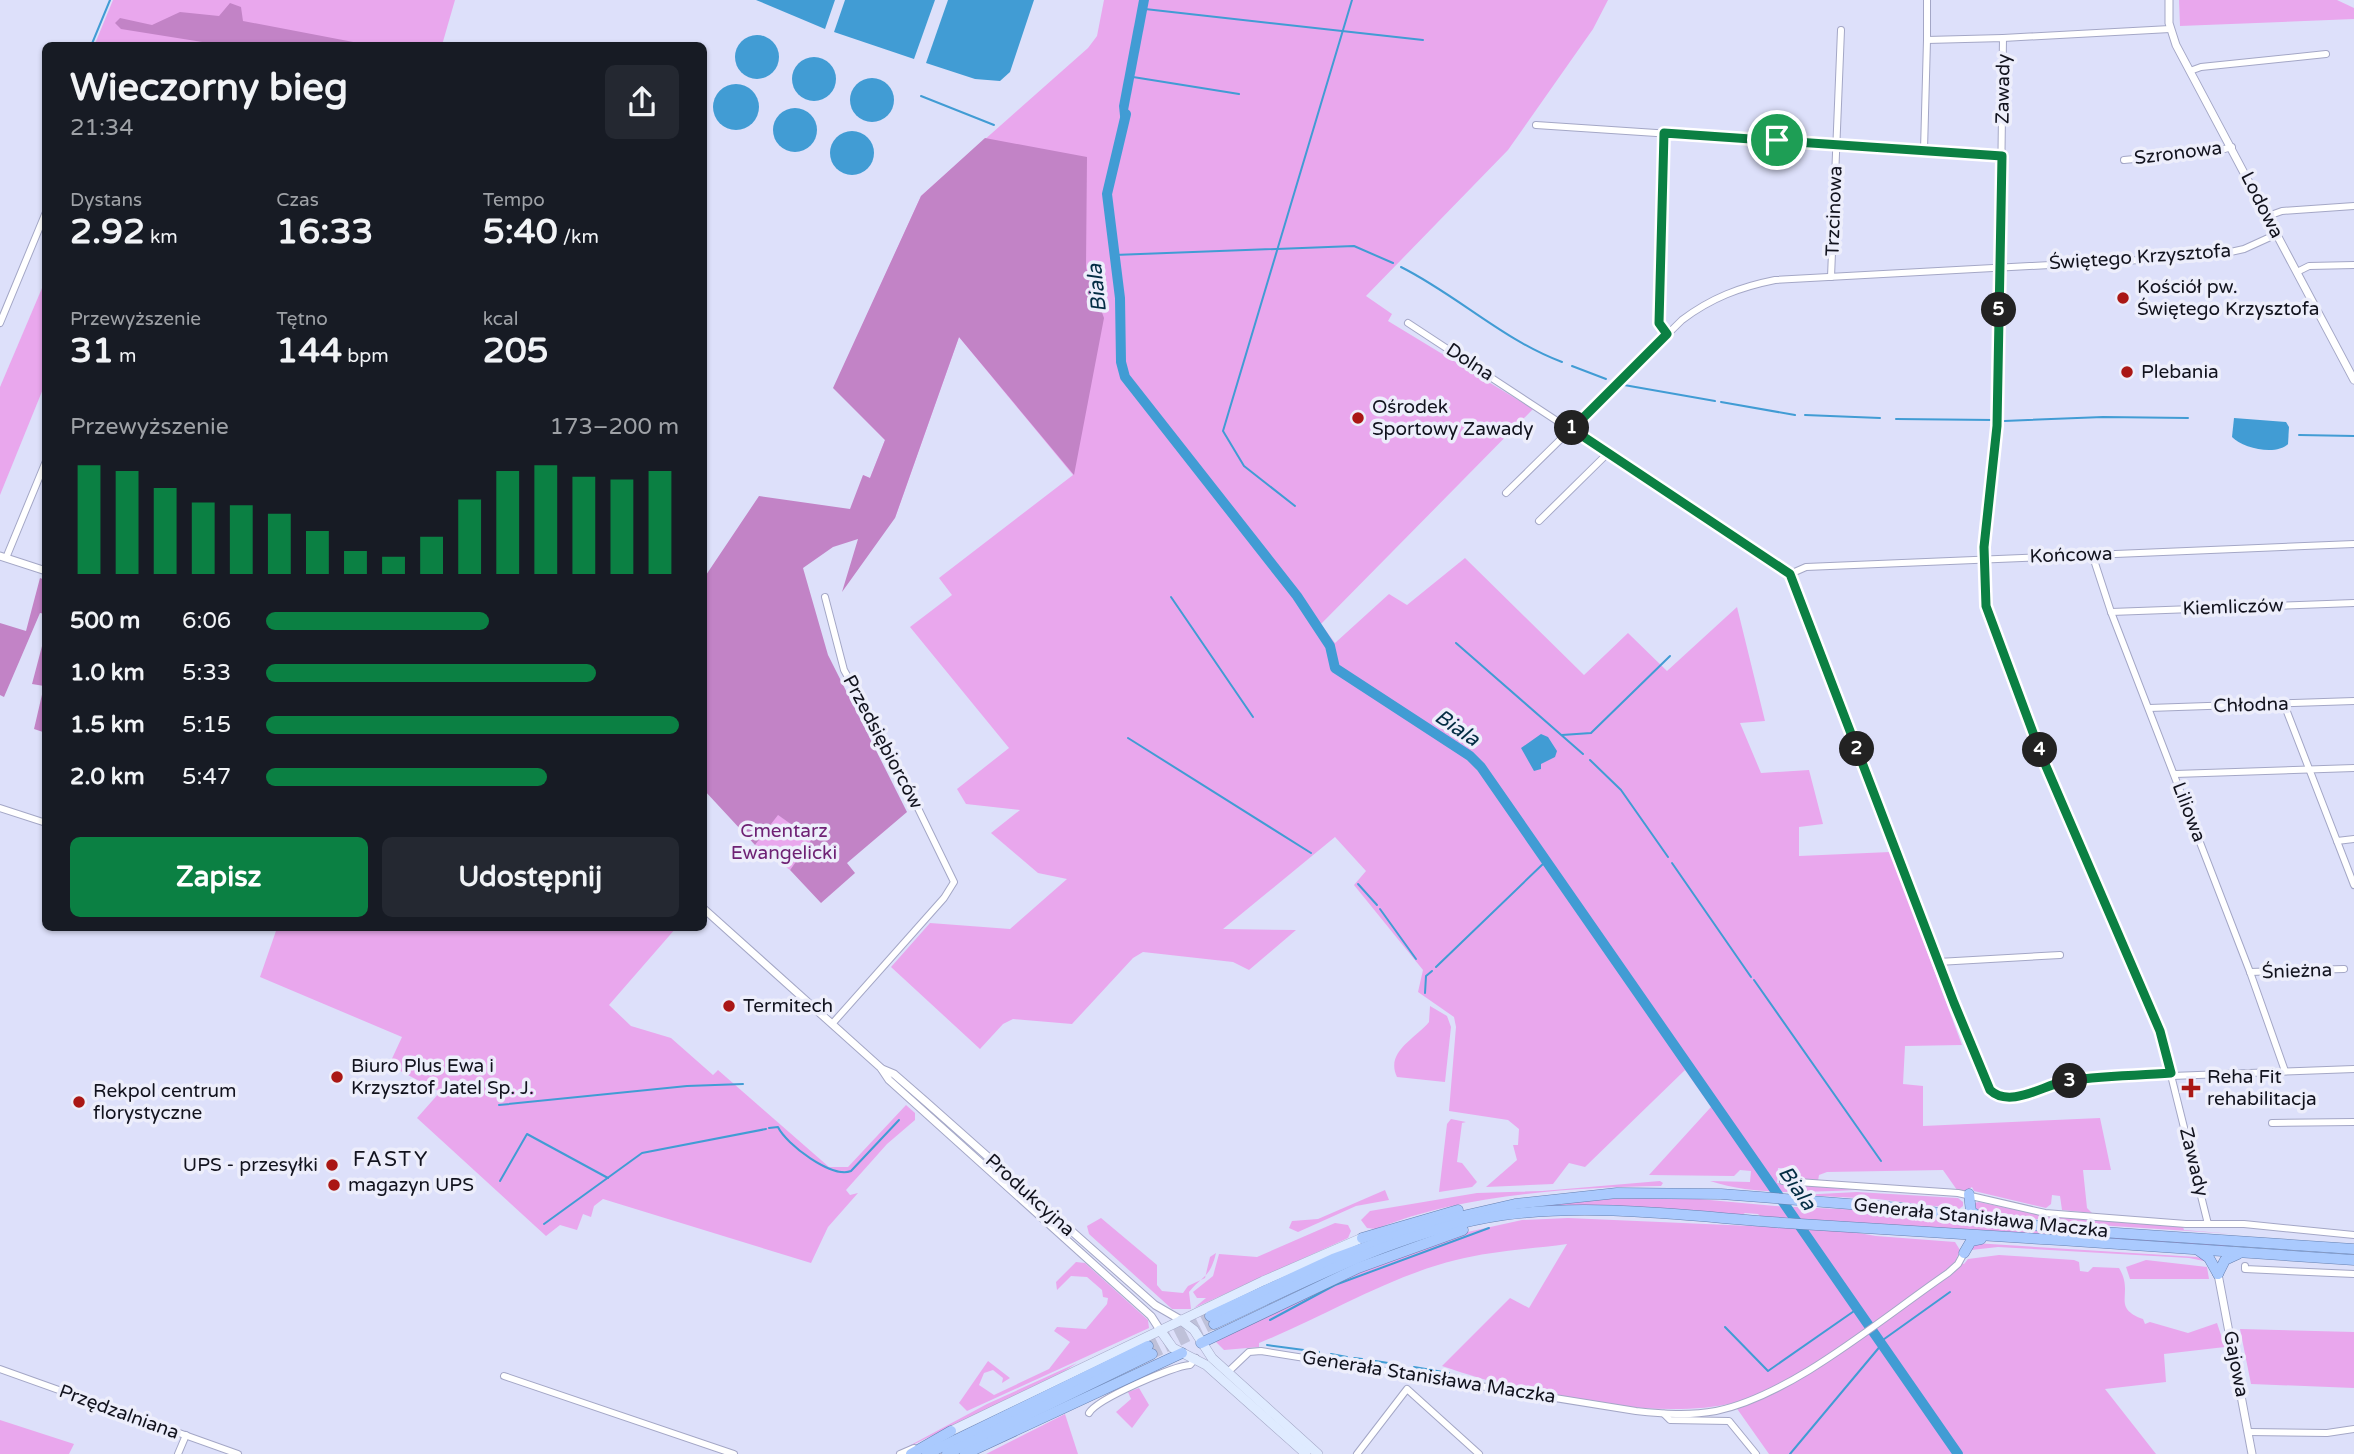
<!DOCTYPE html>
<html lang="pl">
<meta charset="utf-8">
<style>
:root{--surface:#171b24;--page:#242831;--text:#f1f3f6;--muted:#9ea1a6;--accent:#0b8043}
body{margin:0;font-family:"Varela Round",sans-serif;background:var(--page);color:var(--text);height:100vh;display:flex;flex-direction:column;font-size:26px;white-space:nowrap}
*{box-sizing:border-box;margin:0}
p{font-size:23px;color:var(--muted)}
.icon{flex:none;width:38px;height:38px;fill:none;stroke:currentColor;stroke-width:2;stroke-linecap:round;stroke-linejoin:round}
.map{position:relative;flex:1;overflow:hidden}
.sheet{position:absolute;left:42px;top:42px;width:665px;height:889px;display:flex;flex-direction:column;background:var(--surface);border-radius:10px;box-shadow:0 2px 5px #0004}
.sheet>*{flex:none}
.pin{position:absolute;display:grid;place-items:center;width:60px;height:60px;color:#fff;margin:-30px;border:4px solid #fff;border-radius:50%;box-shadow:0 2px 7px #0007}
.km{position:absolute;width:35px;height:35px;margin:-18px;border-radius:50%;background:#222;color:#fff;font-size:19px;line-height:35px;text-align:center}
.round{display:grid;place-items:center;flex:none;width:74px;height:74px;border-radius:10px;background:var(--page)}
.overview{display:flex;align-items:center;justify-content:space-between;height:119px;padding:0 28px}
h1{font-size:38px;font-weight:700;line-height:52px}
.figures{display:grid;grid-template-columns:repeat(3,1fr);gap:10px;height:119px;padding:7px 28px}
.figures div{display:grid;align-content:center}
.figures b{font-size:35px;font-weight:700}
.figures small{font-size:19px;font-weight:400}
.figures p{font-size:19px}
.chart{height:196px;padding:14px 28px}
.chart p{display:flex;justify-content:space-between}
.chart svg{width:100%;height:126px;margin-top:7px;stroke:var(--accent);stroke-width:6}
.button{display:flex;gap:14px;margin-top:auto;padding:14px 28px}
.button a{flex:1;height:80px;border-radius:10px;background:var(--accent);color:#fff;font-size:28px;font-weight:700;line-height:80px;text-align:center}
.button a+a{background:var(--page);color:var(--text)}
ul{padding:0 28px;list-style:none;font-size:23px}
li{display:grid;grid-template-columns:112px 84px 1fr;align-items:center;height:52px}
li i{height:18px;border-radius:9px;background:var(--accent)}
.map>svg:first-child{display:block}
</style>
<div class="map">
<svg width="2354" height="1454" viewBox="0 0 2354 1454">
<rect width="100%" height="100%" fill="#dde0fa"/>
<g fill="#e9a7ed">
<polygon points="113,0 455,0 442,45 94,46"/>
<path d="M1104,0H1608L1593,29L1508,150L1366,296L1392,314L1388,321L1533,409L1321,624L1335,643L1389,594L1407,605L1465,558L1584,675L1628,633L1667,671L1737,607L1765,721L1740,723L1761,773L1809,770L1823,824L1799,827V856L1890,852L1962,1045L1905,1046L1903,1084L1923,1086V1126L2100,1118L2111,1170H2083L2087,1208L2092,1213L2062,1210L2060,1196L2052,1195L2051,1204L2046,1208L1974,1191L1972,1187L1966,1191L1957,1190L1943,1170L1827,1172L1819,1175L1818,1181L1794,1179L1792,1169L1778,1168L1777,1183L1855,1190C1806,1192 1757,1196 1710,1181L1750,1182L1751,1171L1740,1170L1734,1176L1649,1175L1711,1107L1685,1070L1585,1167L1569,1163L1553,1184L1486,1187L1517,1160L1513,1145H1518L1519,1129L1508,1120L1449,1111L1456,1027L1454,1017L1418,992L1423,970L1354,885L1366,871L1335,837L1223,929L1296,930L1249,970L1233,962L1143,952L1133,958L1072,1024L1013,1019L1003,1024L980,1049L891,967L930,923L1010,929L1067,879L1038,873L991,833L1020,810L966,804L957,789L1009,748L910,627L952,595L939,578L1073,475L959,337L895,518L863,475L870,478L885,440L834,388L921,196L1088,48L1097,36Z"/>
<polygon points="2179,0 2337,0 2354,8 2354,19 2180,26"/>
<polygon points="45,281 45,384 0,495 0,387"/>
<polygon points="777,814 813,839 790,870 755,845"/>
<polygon points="277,928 676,928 609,1005 631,1026 671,1038 713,1075 718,1070 829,1167 848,1167 906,1105 915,1113 915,1120 887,1144 846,1190 850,1195 858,1193 828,1227 811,1263 603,1199 594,1206 591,1217 583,1214 577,1230 560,1225 546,1236 417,1118 440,1092 389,1065 402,1037 260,977"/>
<path d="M1430,1006L1447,1016L1451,1027L1445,1082L1397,1077C1385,1052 1415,1039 1429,1022Z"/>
<polygon points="1451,1119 1466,1122 1462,1123 1457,1162 1462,1163 1477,1182 1472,1187 1439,1192 1447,1124"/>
<path d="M1660,1181L1663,1183L1661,1186C1573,1187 1457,1195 1376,1229L1367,1228L1361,1220L1370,1211L1477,1193L1542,1191Z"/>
<polygon points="1385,1190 1389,1200 1356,1206 1298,1232 1289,1228 1292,1221 1318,1219"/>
<polygon points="1857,1192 1958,1198 1963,1202 1963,1206 1959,1209 1877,1199 1800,1195"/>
<polygon points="1677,1197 1775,1206 1906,1212 2074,1235 2233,1245 2233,1248 1762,1218 1758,1214 1745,1213 1740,1216 1499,1211 1594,1199"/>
<polygon points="1979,1202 2045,1216 2183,1227 2184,1230 2234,1234 2068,1223 1974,1211 1974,1203"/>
<path d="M1101,1218L1157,1265V1285L1162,1291L1183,1293L1188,1286L1205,1278L1210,1257L1216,1253C1210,1278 1203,1275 1189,1292L1191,1309H1172L1089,1234L1087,1226Z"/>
<path d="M1568,1218L1841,1230L1876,1236L1955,1242L1960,1250L1956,1260L1964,1264L1968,1259L1999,1255L2074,1260L2079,1262L2080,1271L2088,1272L2093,1267L2119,1268C2135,1294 2110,1307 2143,1319L2145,1324L2150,1322L2188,1333L2217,1323L2225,1347L2164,1354L2166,1382L2105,1389L2156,1454H1769L1733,1403C1654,1422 1519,1393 1442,1366L1510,1298L1529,1308L1567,1244C1531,1249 1492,1251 1456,1260C1387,1277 1324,1317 1259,1343V1347L1224,1350L1216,1342L1340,1279L1463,1233L1522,1220Z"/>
<polygon points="1335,1223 1348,1225 1351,1231 1348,1238 1194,1308 1206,1298 1197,1298 1193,1292 1213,1276 1219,1254 1257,1257"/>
<polygon points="1974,1243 2197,1257 2209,1262 2189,1258 1998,1247 1971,1250"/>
<polygon points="2146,1260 2207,1267 2209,1279 2130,1279 2126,1267"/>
<polygon points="1076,1262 1085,1263 1148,1320 1149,1328 967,1411 959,1403 988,1361 1010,1378 1002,1383 1003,1378 993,1370 984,1373 979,1385 994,1395 1049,1369 1070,1342 1054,1331 1057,1327 1086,1329 1107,1304 1108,1298 1103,1297 1102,1290 1087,1277 1071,1276 1057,1290 1056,1282"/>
<polygon points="2240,1329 2354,1332 2354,1388 2251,1384"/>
<polygon points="1077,1363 1063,1372 894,1454 987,1404"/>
<polygon points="1139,1388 1149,1405 1132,1428 1116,1412 1131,1399 1128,1392"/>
<polygon points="1065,1414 1078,1454 986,1454"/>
<polygon points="0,1420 74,1444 69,1454 0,1454"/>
</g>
<g fill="#c283c6">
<polygon points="230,3 241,7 243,21 369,45 221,45 121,29 115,23 120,18 152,25 180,12 219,16"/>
<polygon points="985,138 1087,157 1086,268 1104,318 1074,475 959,337 895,518 842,592 858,539 833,547 803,568 828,655 907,812 847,863 855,873 821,903 790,870 812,839 778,815 755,845 704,790 704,578 759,496 850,509 863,475 870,478 885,440 833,388 921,196"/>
<polygon points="40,578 45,580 45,614 40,613 4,697 0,695 0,623 26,631"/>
<polygon points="42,646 46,647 46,724 43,732 34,729 44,686 32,684"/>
</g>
<g fill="#419cd4">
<polygon points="756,0 835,0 825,29"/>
<polygon points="845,0 935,0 914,59 834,32"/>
<polygon points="948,0 1034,0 1010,72 1000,81 975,79 926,63"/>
<polygon points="1139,0 1149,0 1125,126 1121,125 1119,106"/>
<circle cx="757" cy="57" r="22"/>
<circle cx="814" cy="79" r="22"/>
<circle cx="872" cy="100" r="22"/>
<circle cx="736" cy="107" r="23"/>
<circle cx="795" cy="130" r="22"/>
<circle cx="852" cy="153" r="22"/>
<path d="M2234,418L2286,422L2289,427L2288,444C2276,456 2242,448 2232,437Z"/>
<polygon points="1541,734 1548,737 1557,751 1555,757 1541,764 1541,769 1534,771 1521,748"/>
</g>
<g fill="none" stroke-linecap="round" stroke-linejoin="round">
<g stroke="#419cd4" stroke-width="2">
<polyline points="1145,9 1423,40"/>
<polyline points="91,46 110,0"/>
<polyline points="1133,77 1239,94"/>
<polyline points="921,96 994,125"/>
<polyline points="1114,255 1354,246 1393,263"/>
<path d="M1401,267C1457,295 1503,340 1562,362"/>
<polyline points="1572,366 1606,379"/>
<polyline points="1624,385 1715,401"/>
<polyline points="1721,402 1795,415"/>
<polyline points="1805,415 1880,418"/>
<polyline points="1896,419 1993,420"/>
<polyline points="2004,421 2103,417 2188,418"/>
<polyline points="2299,435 2354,436"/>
<polyline points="1295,506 1244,466 1223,431 1352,0"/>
<polyline points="1171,597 1253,717"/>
<polyline points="1456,643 1583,754"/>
<polyline points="1562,735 1591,733 1670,656"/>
<polyline points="1128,738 1311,853"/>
<polyline points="1590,760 1621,790 1668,857"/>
<polyline points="1672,863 1751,977"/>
<polyline points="1358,884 1377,905"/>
<polyline points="1380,909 1416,959"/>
<polyline points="1436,967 1545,862"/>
<polyline points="1754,980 1881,1161"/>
<polyline points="1425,993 1426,976 1432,971"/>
<polyline points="499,1105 687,1086 743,1084"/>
<path d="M769,1128L778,1127C786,1144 832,1179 851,1171L899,1120"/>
<polyline points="500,1181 527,1134 608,1178"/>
<polyline points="544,1224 642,1153 766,1129"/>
<polyline points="1270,1320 1335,1285 1489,1228"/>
<polyline points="1725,1327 1768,1371 1857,1309"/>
<polyline points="1880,1342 1950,1292"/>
<polyline points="1267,1345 1319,1352"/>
<polyline points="1331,1354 1347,1357"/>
<polyline points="1354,1358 1362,1359"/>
<polyline points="1369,1360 1401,1365"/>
<polyline points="1414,1367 1449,1373"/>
<polyline points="1790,1454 1882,1344"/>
</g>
<polyline stroke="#419cd4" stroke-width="10" points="1126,114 1107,194 1120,298 1121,362 1125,377 1297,596 1330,646 1335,668 1470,756 1481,767 1958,1454"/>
<g stroke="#bfc1d9" stroke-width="10" stroke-dasharray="10 5" stroke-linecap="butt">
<polyline points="1148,1346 1210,1316"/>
<polyline points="1152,1354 1214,1324"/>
</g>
<defs>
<g id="minor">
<polyline points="1927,0 1927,40 2003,38 1998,418 1984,547 1986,606 2042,755 2160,1031 2208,1224"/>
<polyline points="2003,38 2170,29"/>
<polyline points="2190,71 2201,67 2326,54"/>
<polyline points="1536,125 2002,156"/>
<polyline points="1664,133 1659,323 1667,334"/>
<polyline points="1924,150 1927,40"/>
<polyline points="2124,160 2217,151 2232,147"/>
<polyline points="2268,216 2282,211 2354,206"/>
<polyline points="2297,272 2309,266 2354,265"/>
<polyline points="1831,277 1841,30"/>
<polyline points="0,323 46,212"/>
<path d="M1408,323L1790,574L1954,1003L1990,1090C1999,1098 2009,1098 2020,1095C2070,1079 2119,1077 2171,1073"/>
<path d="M1506,493L1682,320C1711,298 1740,287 1775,280L2213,256L2244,249L2277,234"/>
<polyline points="1539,521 1608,453"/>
<polyline points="2092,554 2111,612 2250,972 2285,1071"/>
<polyline points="6,558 46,461"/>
<polyline points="1790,574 1806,567 2354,544"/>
<polyline points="825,597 844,670 894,759 954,882 944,898 832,1024"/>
<polyline points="2111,612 2354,603"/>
<polyline points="2284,704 2354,885"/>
<polyline points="2149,708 2354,701"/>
<polyline points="2175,774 2354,768"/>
<polyline points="0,808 46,823"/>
<polyline points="2337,841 2354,839"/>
<polyline points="1938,962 2060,955"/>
<polyline points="2250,972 2344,969"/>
<polyline points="2172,1076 2354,1069"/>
<polyline points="2272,1123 2354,1122"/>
<polyline points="1783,1181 1958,1193 2045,1213 2186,1224 2244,1224 2354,1235"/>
<polyline points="2245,1266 2245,1269 2354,1274"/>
<polyline points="0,1369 238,1454"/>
<path d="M1228,1372L1249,1352L1261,1351L1636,1411C1663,1414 1689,1416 1716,1411C1793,1395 1882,1318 1948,1273L1958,1264L1964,1253"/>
<polyline points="504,1376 734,1454"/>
<path d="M1089,1413C1097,1399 1173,1366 1190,1365L1196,1358"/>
<polyline points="1664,1414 1670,1420 1729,1421 1756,1454"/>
<polyline points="2248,1432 2327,1433 2354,1429"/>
<polyline points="178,1454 186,1435"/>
<polyline points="900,1454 914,1448"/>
<polyline points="1357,1454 1407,1389 1479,1454"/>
</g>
<g id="tertiary">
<polyline points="2169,0 2169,23 2176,45 2354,380"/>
<polyline points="0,556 46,571"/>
<polyline points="704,909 881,1068 889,1080 1151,1316 1160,1330"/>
<polyline points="882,1069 894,1074 925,1101 1155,1305 1181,1320"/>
<polyline points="2218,1274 2252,1454"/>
</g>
<g id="secondary">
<polyline points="1181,1320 1194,1330 1212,1358 1318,1454"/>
<polyline points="1160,1330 1173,1348 1206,1365 1306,1454"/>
<polyline points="951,1431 1263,1281 1362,1238"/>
</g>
<g id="trunk">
<polyline points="1969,1194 1971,1212 1981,1217"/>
<polyline points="1362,1238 1458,1210"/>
<polyline points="2198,1250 2209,1258 2218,1274"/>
<polyline points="1964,1253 1971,1241 1981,1239"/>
<polyline points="2218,1274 2225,1260 2238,1254"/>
<polyline points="1210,1316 1333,1259 1432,1223 1515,1204 1617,1193 1721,1194 1901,1208 2072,1230 2354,1249"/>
<path d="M1214,1324C1306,1282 1400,1230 1503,1215C1600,1202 1702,1218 1800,1224C1985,1235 2169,1247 2354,1260"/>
<polyline points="1201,1343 1358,1268 1463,1230"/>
<polyline points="911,1454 951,1431"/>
<polyline points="927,1454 1148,1346"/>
<polyline points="947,1454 1152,1354"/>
<polyline points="965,1454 1182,1353"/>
</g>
</defs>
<use href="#minor" stroke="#a4a7c6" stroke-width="8"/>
<use href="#tertiary" stroke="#a4a7c6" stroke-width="9"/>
<use href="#secondary" stroke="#a4a7c6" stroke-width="10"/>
<use href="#trunk" stroke="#6781b0" stroke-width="11"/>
<use href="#minor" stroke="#fff" stroke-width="6"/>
<use href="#tertiary" stroke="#fff" stroke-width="7"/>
<use href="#secondary" stroke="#dfebff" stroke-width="9"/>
<use href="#trunk" stroke="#aacafe" stroke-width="10"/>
</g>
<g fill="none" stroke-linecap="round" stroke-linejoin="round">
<defs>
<path id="route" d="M1664,133L2002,156L1997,426L1984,547L1986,606L2042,757L2160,1031L2171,1073C2136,1076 2097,1075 2062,1082C2041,1087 2009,1108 1990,1090L1954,1003L1790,574L1572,429L1667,334L1659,323Z"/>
</defs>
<use href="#route" stroke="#fff" stroke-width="14"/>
<use href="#route" stroke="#0b8043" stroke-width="9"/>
</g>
<g fill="#aa1715" stroke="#edeefb" stroke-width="2.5">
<circle cx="2123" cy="298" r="7"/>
<circle cx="2127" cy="372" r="7"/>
<circle cx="1358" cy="418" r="7"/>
<circle cx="729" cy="1006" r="7"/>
<circle cx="337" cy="1077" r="7"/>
<path d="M2187.5 1077.5h7v7h7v7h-7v7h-7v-7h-7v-7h7z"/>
<circle cx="79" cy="1102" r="7"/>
<circle cx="332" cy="1165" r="7"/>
<circle cx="334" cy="1185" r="7"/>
</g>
<g text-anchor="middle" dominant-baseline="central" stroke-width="7" stroke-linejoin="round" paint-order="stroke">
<g font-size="19" fill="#12131e" stroke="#edeefb">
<text transform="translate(2003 89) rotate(-89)">Zawady</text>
<text transform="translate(2178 153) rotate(-7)">Szronowa</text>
<text transform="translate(2262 205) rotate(63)">Lodowa</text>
<text transform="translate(1834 211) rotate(-88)">Trzcinowa</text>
<text transform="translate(2140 257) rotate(-4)">Świętego Krzysztofa</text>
<text transform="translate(1470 362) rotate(33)">Dolna</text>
<text transform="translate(2071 555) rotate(-2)">Końcowa</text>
<text transform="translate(2233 607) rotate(-2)">Kiemliczów</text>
<text transform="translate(2251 705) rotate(-2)">Chłodna</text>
<text transform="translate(883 742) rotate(62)">Przedsiębiorców</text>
<text transform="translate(2189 812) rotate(69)">Liliowa</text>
<text transform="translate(2297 971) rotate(-2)">Śnieżna</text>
<text transform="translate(2194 1162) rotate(76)">Zawady</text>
<text transform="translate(1030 1195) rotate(42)">Produkcyjna</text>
<text transform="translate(1981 1218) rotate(6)">Generała Stanisława Maczka</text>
<text transform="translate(2236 1364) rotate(79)">Gajowa</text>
<text transform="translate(1429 1377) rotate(9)">Generała Stanisława Maczka</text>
<text transform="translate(119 1412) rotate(20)">Przędzalniana</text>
</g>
<g font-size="19" fill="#12131e" stroke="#edeefb" text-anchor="start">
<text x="2137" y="287">Kościół pw.<tspan x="2137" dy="22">Świętego Krzysztofa</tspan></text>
<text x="2141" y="372">Plebania</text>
<text x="1372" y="407">Ośrodek<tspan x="1372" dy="22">Sportowy Zawady</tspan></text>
<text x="743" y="1006">Termitech</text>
<text x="351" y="1066">Biuro Plus Ewa i<tspan x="351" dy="22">Krzysztof Jatel Sp. J.</tspan></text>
<text x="2207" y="1077">Reha Fit<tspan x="2207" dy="22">rehabilitacja</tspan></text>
<text x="93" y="1091">Rekpol centrum<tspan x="93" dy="22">florystyczne</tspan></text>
<text x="318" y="1165" text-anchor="end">UPS - przesyłki</text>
<text x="348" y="1185">magazyn UPS</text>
</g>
<g font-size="19" fill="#6e2174" stroke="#edeefb">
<text x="784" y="831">Cmentarz<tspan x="784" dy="22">Ewangelicki</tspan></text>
</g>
<g font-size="21" font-style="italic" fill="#042d44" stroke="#edeefb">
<text transform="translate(1097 288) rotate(-96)">Biala</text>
<text transform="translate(1457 728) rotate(34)">Biala</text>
<text transform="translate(1797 1188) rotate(55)">Biala</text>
</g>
<g font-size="21" letter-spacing="2" fill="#12131e" stroke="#edeefb">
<text x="391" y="1159">FASTY</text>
</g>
</g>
</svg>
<div class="pin" style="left:1777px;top:140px;background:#1e9e55"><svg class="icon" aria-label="arrive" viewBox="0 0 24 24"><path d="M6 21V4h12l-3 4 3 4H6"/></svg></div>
<b class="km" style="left:1572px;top:428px">1</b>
<b class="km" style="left:1857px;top:749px">2</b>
<b class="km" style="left:2070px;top:1081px">3</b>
<b class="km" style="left:2040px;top:750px">4</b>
<b class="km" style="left:1999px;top:310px">5</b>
<section class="sheet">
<div class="overview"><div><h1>Wieczorny bieg</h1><p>21:34</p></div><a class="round"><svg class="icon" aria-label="share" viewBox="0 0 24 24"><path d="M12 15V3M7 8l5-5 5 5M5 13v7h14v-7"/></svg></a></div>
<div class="figures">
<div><p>Dystans</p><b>2.92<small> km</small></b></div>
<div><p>Czas</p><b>16:33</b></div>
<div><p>Tempo</p><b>5:40<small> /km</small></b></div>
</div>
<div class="figures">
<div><p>Przewyższenie</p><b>31<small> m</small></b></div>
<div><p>Tętno</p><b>144<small> bpm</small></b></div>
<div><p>kcal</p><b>205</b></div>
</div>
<div class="chart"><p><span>Przewyższenie</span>173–200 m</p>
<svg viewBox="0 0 160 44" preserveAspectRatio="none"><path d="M5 44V6M15 44V8M25 44V14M35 44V19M45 44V20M55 44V23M65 44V29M75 44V36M85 44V38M95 44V31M105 44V18M115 44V8M125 44V6M135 44V10M145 44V11M155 44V8"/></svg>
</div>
<ul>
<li><b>500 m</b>6:06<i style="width:54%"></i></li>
<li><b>1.0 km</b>5:33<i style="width:80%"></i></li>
<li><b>1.5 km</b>5:15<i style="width:100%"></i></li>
<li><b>2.0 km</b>5:47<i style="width:68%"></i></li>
</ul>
<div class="button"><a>Zapisz</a><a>Udostępnij</a></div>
</section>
</div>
